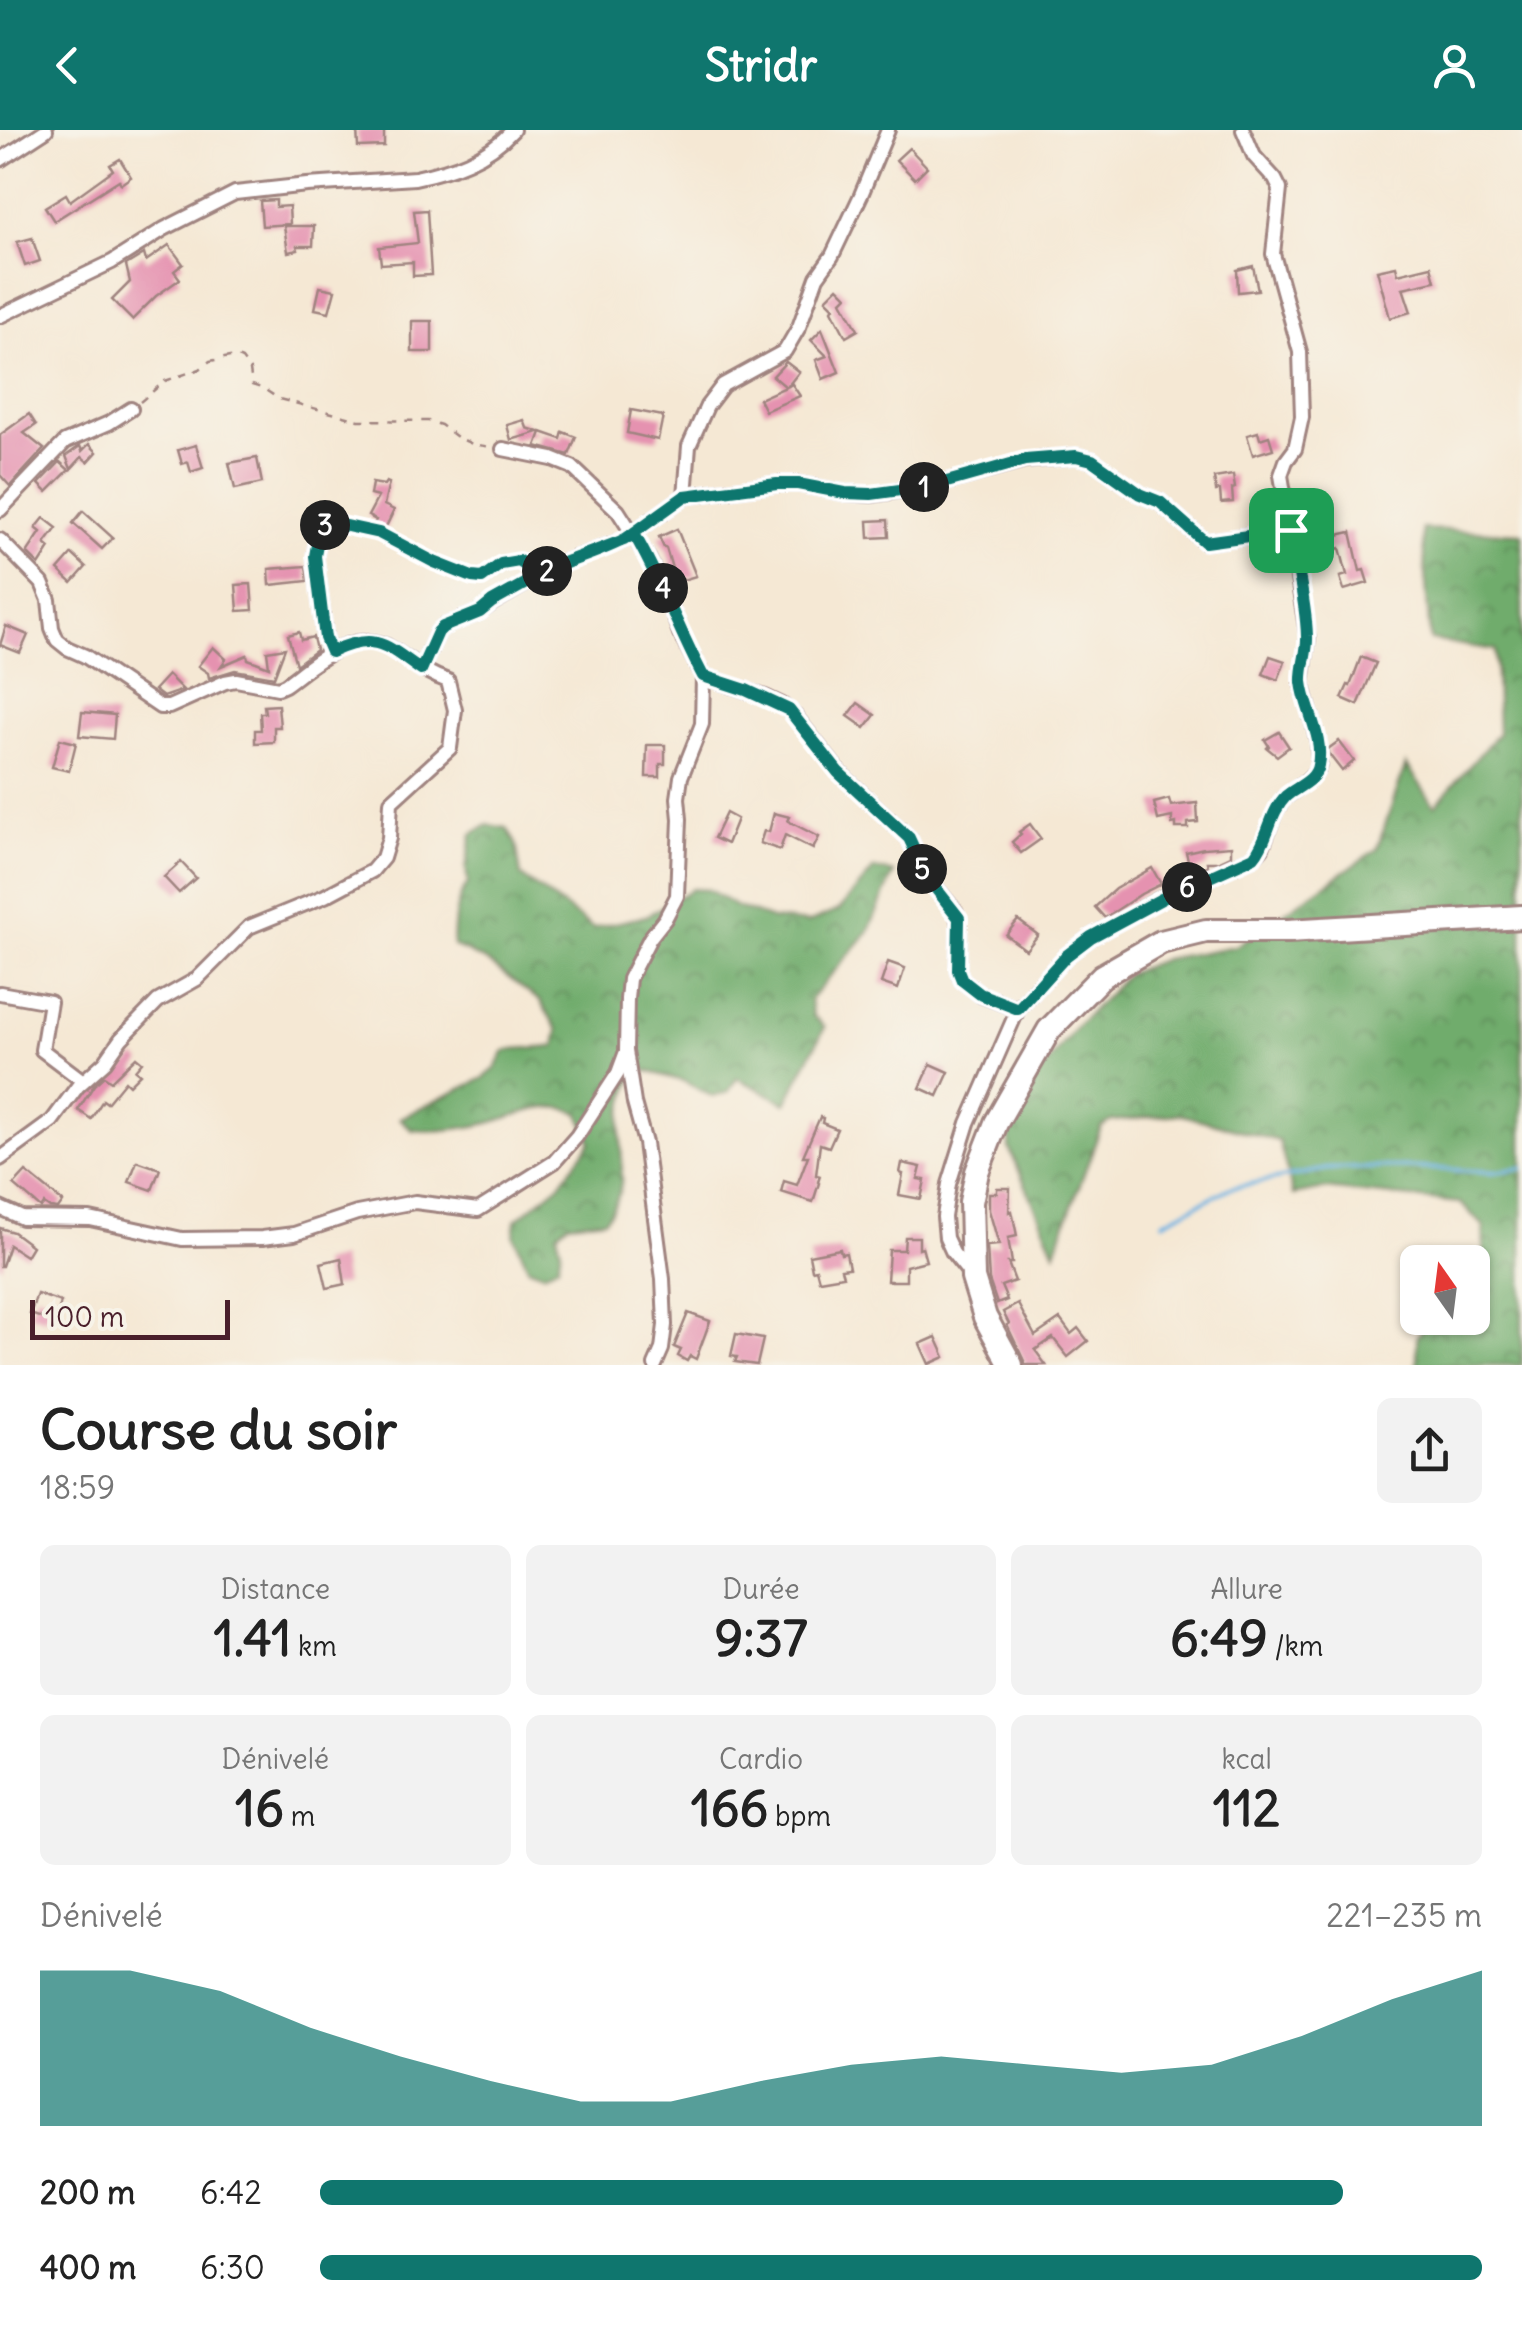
<!DOCTYPE html>
<html lang="fr">
<meta charset="utf-8">
<style>
:root{--surface:#fff;--page:#f2f2f2;--text:#222;--muted:#767676;--accent:#0f766e}
body{margin:0;font-family:Delius,sans-serif;background:var(--page);color:var(--text);height:100vh;display:flex;flex-direction:column;font-size:38px;white-space:nowrap}
*{box-sizing:border-box;margin:0}
p{font-size:32px;color:var(--muted)}
.icon{flex:none;width:55px;height:55px;fill:none;stroke:currentColor;stroke-width:2;stroke-linecap:round;stroke-linejoin:round}
.map{position:relative;height:1235px;overflow:hidden}
.sheet{display:flex;flex-direction:column;background:var(--surface);flex:1}
.sheet>*{flex:none}
.needle{width:65px;rotate:346deg}
.tools{position:absolute;left:1400px;top:1115px;display:grid;gap:20px}
.tools a{display:grid;place-items:center;width:90px;height:90px;border-radius:15px;background:var(--surface);box-shadow:0 2px 8px #0004;font-size:50px}
.scale{position:absolute;left:30px;bottom:25px;width:200px;box-sizing:border-box;padding-left:10px;border:5px solid #4a1f2b;border-top:0;font-size:28px;line-height:35px;white-space:nowrap;color:#4a1f2b;-webkit-text-stroke:8px #f7f3e8;paint-order:stroke}
.pin{position:absolute;display:grid;place-items:center;width:85px;height:85px;color:#fff;margin:-42px;border-radius:20px;box-shadow:0 5px 15px #0006}
.km{position:absolute;width:50px;height:50px;margin:-25px;border-radius:50%;background:#222;color:#fff;font-size:28px;line-height:50px;text-align:center}
.round{display:grid;place-items:center;flex:none;width:105px;height:105px;border-radius:15px;background:var(--page)}
.head{display:flex;align-items:center;justify-content:space-between;height:170px;padding:0 40px}
h1{font-size:55px;font-weight:800;line-height:75px}
.figures{display:grid;grid-template-columns:repeat(3,1fr);gap:15px;height:170px;padding:10px 40px}
.figures div{display:grid;align-content:center;border-radius:15px;background:var(--page);text-align:center}
.figures b{font-size:50px;font-weight:800}
.figures small{font-size:28px;font-weight:400}
.figures p{font-size:28px}
.chart{height:280px;padding:20px 40px}
.chart p{display:flex;justify-content:space-between}
.chart svg{width:100%;height:180px;margin-top:10px;fill:var(--accent);opacity:.7}
ul{padding:0 40px;list-style:none;font-size:32px}
li{display:grid;grid-template-columns:160px 120px 1fr;align-items:center;height:75px}
li i{height:25px;border-radius:12px;background:var(--accent)}
header{display:flex;justify-content:space-between;align-items:center;height:130px;padding:0 40px;background:var(--accent);color:#fff;font-size:45px;font-weight:800}
.map>svg:first-child{display:block}
</style>
<header><svg class="icon" aria-label="back" viewBox="0 0 24 24"><path d="M15 5l-7 7 7 7"/></svg>Stridr<svg class="icon" aria-label="person" viewBox="0 0 24 24"><circle cx="12" cy="8" r="4"/><path d="M4 21q1-7 8-7t8 7"/></svg></header>
<div class="map">
<svg width="1522" height="1235" viewBox="0 0 1522 1235">
<defs>
<pattern id="forest-crowns" width="20" height="18" patternUnits="userSpaceOnUse" patternTransform="scale(2.5)"><rect width="20" height="18" fill="#70ac6c"/><path d="M2 6a3 3 0 1 1 6 0M12 15a3 3 0 1 1 6 0" fill="none" stroke="#5e8b59"/></pattern>
</defs>
<rect width="100%" height="100%" fill="#f7f3e8"/>
<filter id="ink" filterUnits="userSpaceOnUse"><feTurbulence type="fractalNoise" baseFrequency=".01" numOctaves="2"/><feDisplacementMap in="SourceGraphic" scale="20" xChannelSelector="R" yChannelSelector="G"/><feConvolveMatrix kernelMatrix="1 2 1 2 8 2 1 2 1" color-interpolation-filters="sRGB"/></filter>
<filter id="wash" filterUnits="userSpaceOnUse"><feTurbulence type="fractalNoise" baseFrequency=".0048" numOctaves="4" result="noise"/><feDisplacementMap in="SourceGraphic" scale="40" xChannelSelector="R" yChannelSelector="G"/><feGaussianBlur stdDeviation="2.25" result="paint"/><feColorMatrix in="noise" values="0 0 0 0 0 0 0 0 0 0 0 0 0 0 0 0 0 1.4 0 .05"/><feComposite in="paint" operator="in"/></filter>
<g filter="url(#wash)">
<rect width="100%" height="100%" fill="#f5e8d4"/>
<g fill="url(#forest-crowns)" stroke="#5d664c" stroke-width="2.5">
<polygon points="1422,399 1522,403 1522,1235 1417,1235 1417,1206 1432,1188 1472,1188 1473,1141 1483,1128 1484,1096 1460,1073 1325,1059 1293,1065 1279,1011 1179,984 1112,991 1101,997 1055,1122 1009,1018 1009,1002 1030,956 1076,897 1127,844 1164,829 1236,816 1377,719 1406,634 1435,676 1498,603 1495,520 1430,510"/>
<path d="M488,695L507,698L516,714L521,746L593,798L646,786L692,759L709,760L737,777L772,789L808,793L839,780L874,739L894,743L868,802L810,870L813,886L825,897L786,973L737,948L728,962L713,967L683,951L636,938C631,954 622,974 621,991C619,1027 631,1058 605,1089L568,1093L557,1103L561,1120L558,1135L543,1143L528,1137L514,1106L516,1090L559,1055L591,1012L579,983C546,968 518,987 485,994C462,999 436,1002 412,1000L400,988L484,948L496,938L505,921C525,915 535,921 555,916L558,900L540,871L486,831L453,816C454,792 454,774 468,753L466,738L472,704Z"/>
</g>
<g fill="none" stroke-linecap="round" stroke-linejoin="round">
<polyline stroke="#6bb2e2" stroke-width="4" points="1163,1092 1230,1058 1327,1039 1401,1037 1493,1042 1522,1038"/>
</g>
<g id="blocks">
<g fill="#e592b0">
<polygon points="357,0 384,0 384,16 358,17"/>
<polygon points="909,18 927,37 915,49 896,30"/>
<polygon points="120,29 131,47 121,54 119,50 54,91 45,77 66,64 70,71 113,40 110,35"/>
<polygon points="276,70 276,77 289,76 290,94 262,96 260,71"/>
<polygon points="427,80 431,145 413,146 413,132 381,134 379,117 418,113 414,81"/>
<polygon points="284,96 314,96 313,116 297,116 298,120 288,122"/>
<polygon points="32,108 40,131 25,136 17,112"/>
<polygon points="169,115 183,134 174,141 180,149 156,166 132,190 112,170 130,152 126,135 144,124 146,131"/>
<polygon points="1253,136 1258,160 1238,162 1237,140"/>
<polygon points="1396,136 1398,144 1431,136 1435,151 1403,158 1411,182 1390,188 1377,140"/>
<polygon points="320,157 335,160 329,182 315,179"/>
<polygon points="838,157 847,166 842,171 858,200 846,207 832,180 834,177 826,169"/>
<rect x="412" y="191" width="20" height="31"/>
<polygon points="822,199 839,242 823,249 816,230 827,226 811,210"/>
<polygon points="786,232 799,242 787,257 792,254 800,266 765,281 759,269 786,257 773,246"/>
<polygon points="631,280 663,286 658,310 627,303"/>
<polygon points="29,284 36,295 24,303 44,319 10,356 0,345 0,305"/>
<polygon points="524,290 527,298 539,302 511,310 507,295"/>
<polygon points="541,302 561,309 563,302 576,307 569,325 536,316"/>
<polygon points="1258,302 1260,309 1269,306 1273,319 1253,325 1247,305"/>
<polygon points="89,314 97,322 88,332 82,327 71,339 66,326 80,316 82,321"/>
<polygon points="196,315 203,338 191,342 188,332 182,334 178,320"/>
<polygon points="257,328 262,353 235,359 229,333"/>
<polygon points="60,332 69,340 47,362 39,354"/>
<polygon points="1233,345 1235,358 1232,359 1233,372 1221,373 1220,360 1216,361 1214,348"/>
<polygon points="386,352 389,353 384,375 394,380 384,401 373,396 376,390 368,386 378,367 370,365 372,353 384,355"/>
<polygon points="83,381 113,408 102,419 73,393"/>
<polygon points="1314,385 1320,409 1351,402 1360,441 1364,440 1368,453 1344,460 1340,447 1347,445 1340,418 1310,427 1300,388"/>
<polygon points="44,388 57,398 45,414 50,418 39,435 27,423 41,402 36,398"/>
<polygon points="888,390 889,407 869,408 868,391"/>
<polygon points="677,399 696,446 676,452 666,418 664,418 659,407"/>
<polygon points="72,424 86,437 72,453 58,440"/>
<polygon points="306,436 308,451 270,455 269,439"/>
<polygon points="251,454 253,480 238,481 236,455"/>
<polygon points="6,496 28,505 20,523 0,515"/>
<polygon points="299,502 301,510 313,507 316,520 296,535 288,505"/>
<polygon points="213,517 226,529 221,536 247,525 248,529 269,537 267,521 285,518 274,547 235,540 209,548 208,543 198,536"/>
<polygon points="1270,526 1285,531 1278,550 1263,544"/>
<polygon points="1361,527 1376,533 1358,575 1342,568 1348,555 1350,556"/>
<polygon points="168,545 183,560 163,567 154,560"/>
<polygon points="858,573 875,585 865,598 848,586"/>
<polygon points="278,575 280,597 274,597 274,612 255,613 255,600 261,600 260,583 265,583 264,576"/>
<polygon points="82,582 115,585 113,609 79,606"/>
<polygon points="1279,602 1289,617 1277,626 1267,618 1269,616 1265,610"/>
<polygon points="60,609 76,613 69,641 52,637"/>
<polygon points="1339,611 1354,631 1342,641 1328,623 1328,619"/>
<polygon points="647,615 665,615 665,634 660,634 660,647 646,647"/>
<polygon points="1169,669 1171,676 1197,673 1198,692 1188,693 1188,698 1176,698 1176,693 1172,694 1172,687 1158,690 1154,673"/>
<polygon points="726,683 737,689 727,714 714,708"/>
<polygon points="774,683 790,687 788,691 819,707 813,719 785,705 780,720 760,713 764,701 769,702"/>
<polygon points="1030,694 1041,709 1021,723 1012,712 1021,704 1019,702"/>
<polygon points="1231,716 1231,726 1218,732 1207,732 1208,736 1191,742 1186,722 1204,718"/>
<polygon points="181,732 196,748 179,763 164,747"/>
<polygon points="1152,738 1161,754 1141,764 1105,788 1095,777 1115,759"/>
<polygon points="1018,790 1038,805 1026,820 1006,805"/>
<polygon points="888,832 905,838 898,859 881,853"/>
<polygon points="136,927 142,932 135,940 140,944 129,955 125,951 107,973 103,970 91,989 78,980 94,955 104,946 111,951"/>
<polygon points="931,934 949,942 938,966 920,958"/>
<polygon points="820,987 823,988 822,993 837,999 829,1017 820,1014 816,1045 820,1046 818,1052 819,1053 813,1072 781,1062 784,1051 797,1055 808,1026 803,1026"/>
<polygon points="137,1031 160,1039 152,1060 129,1052"/>
<polygon points="902,1033 921,1037 918,1049 925,1050 921,1069 899,1065 903,1044 900,1043"/>
<polygon points="26,1042 63,1072 58,1079 50,1078 44,1074 41,1078 14,1055"/>
<polygon points="997,1058 1010,1058 1009,1082 1012,1081 1017,1106 1008,1108 1012,1133 1008,1133 1015,1151 1001,1156 1007,1170 997,1174 989,1150 987,1116 999,1115 989,1080 989,1063 997,1063"/>
<polygon points="0,1098 13,1102 32,1116 26,1126 9,1115 2,1136 0,1136"/>
<polygon points="905,1107 919,1107 919,1118 922,1117 926,1131 906,1136 906,1151 887,1151 889,1120 904,1120"/>
<polygon points="840,1119 841,1124 846,1123 849,1138 841,1139 843,1146 819,1150 816,1139 812,1140 809,1125"/>
<polygon points="341,1128 345,1154 327,1158 321,1133"/>
<polygon points="37,1164 61,1172 58,1183 48,1180 45,1189 30,1184"/>
<polygon points="1018,1174 1035,1206 1060,1189 1071,1204 1078,1198 1088,1211 1068,1227 1053,1208 1035,1220 1046,1235 1026,1235 1007,1195 1009,1194 1003,1182"/>
<polygon points="688,1183 710,1191 696,1229 690,1226 687,1231 678,1226 681,1220 674,1217"/>
<polygon points="736,1204 763,1209 757,1235 735,1232 737,1227 731,1226"/>
<polygon points="936,1207 945,1227 929,1234 920,1214"/>
</g>
</g>
</g>
<g filter="url(#ink)">
<use href="#blocks" fill-opacity="0" stroke="#a08480" stroke-width="2.5"/>
<g fill="none" stroke-linecap="round" stroke-linejoin="round">
<defs>
<g id="street">
<polyline points="0,30 46,0"/>
<path d="M0,186L112,132L164,99L235,63L307,55L415,48C453,40 486,29 513,0"/>
<polyline points="503,319 552,329 572,337 618,381 648,428 668,469 680,503 703,546 702,594 681,647 678,668 680,689 677,766 665,789 650,808 635,837 629,849 627,869 626,921 634,973 645,1013 663,1149 665,1195 662,1219 655,1235"/>
<polyline points="685,366 777,354 798,354 845,363 871,365 936,355 1025,331 1076,326 1092,330 1140,364 1160,372 1205,412 1291,400"/>
<polyline points="0,380 65,312 109,293 131,279"/>
<polyline points="326,394 318,409 315,426 325,508 331,523"/>
<path d="M0,410L42,453L49,470L52,498L57,510L67,518L85,526L160,577H169L225,552L236,550L278,558L285,555C314,534 355,495 392,519C413,532 423,542 448,551L455,580L450,618L391,672L389,708L383,728L372,741L325,766L249,797L197,849L158,871L121,909L105,932L78,956L52,991L0,1029"/>
<polyline points="421,540 438,502 443,497 480,482 492,473 560,434 624,410 685,366 689,316 707,276 723,255 785,221 799,197 817,147 832,126 861,65 888,0"/>
<polyline points="703,546 765,567 782,575 795,586 839,642 909,708 927,747 956,782 959,795 958,840 962,850 981,865 1018,879"/>
<polyline points="0,863 50,872 42,920 83,951"/>
<polyline points="0,1078 22,1088 90,1089 182,1109 262,1108 294,1104 357,1083 415,1072 478,1080 554,1032 577,1006 618,943 625,924"/>
<polyline points="970,1144 953,1123 946,1108 944,1087 949,1054 968,993 1018,879 1066,826 1091,807 1167,765 1254,727 1262,718 1275,682 1284,668 1307,651 1316,642 1319,635 1318,612 1302,552 1308,509 1281,345 1286,331 1295,319 1302,287 1300,222 1273,124 1280,59 1275,49 1254,26 1243,0"/>
</g>
<polyline id="highway" points="1011,1235 985,1187 973,1148 971,1072 977,1042 996,993 1049,900 1102,846 1161,812 1206,801 1288,801 1522,787"/>
</defs>
<use href="#street" stroke="#a08480" stroke-width="18"/>
<use href="#highway" stroke="#a08480" stroke-width="28"/>
<g stroke="#a08480" stroke-width="2.5" stroke-dasharray="8 8" stroke-linecap="butt">
<polyline points="140,272 165,251 200,239 210,231 235,226 242,229 250,240 252,255 264,259 279,269 359,290 428,291 441,295 457,307 472,314 491,317"/>
<polyline points="340,395 379,403 454,441 472,447 482,448 501,435 519,431 529,438"/>
</g>
<use href="#street" stroke="#fff" stroke-width="12"/>
<use href="#highway" stroke="#fff" stroke-width="22"/>
</g>
</g>
<g fill="none" stroke-linecap="round" stroke-linejoin="round" filter="url(#ink)">
<defs>
<path id="route" d="M1291,400L1205,412L1160,372L1140,364L1092,330L1076,326L1025,330L936,355L871,364L845,363L798,354H777L685,366L624,410L560,434L492,472L480,482L443,497L438,502L421,540C385,514 375,502 331,522L325,508L315,426L318,409L326,394L333,393L379,403L434,432L472,447L482,448L501,434L519,431L539,445C569,429 605,422 634,404C661,450 678,499 703,546L746,560L789,580L838,642L909,708L927,747L959,788L958,840L962,850L980,864L1018,879L1066,826L1091,807L1167,766L1254,727C1269,709 1269,683 1286,666C1296,657 1316,651 1318,635C1324,606 1305,580 1302,552C1301,537 1308,521 1307,506C1306,471 1296,434 1291,400"/>
</defs>
<use href="#route" stroke="#fff" stroke-width="20"/>
<use href="#route" stroke="#0f766e" stroke-width="12"/>
</g>
</svg>
<div class="tools">
<a><svg class="needle" viewBox="-14 -14 28 28"><path d="M0-13l5 13h-10z" fill="#e53935"/><path d="M0 13l5-13h-10z" fill="#767676"/></svg></a>
</div>
<div class="scale">100 m</div>
<div class="pin" style="left:1291px;top:400px;background:#1e9e55"><svg class="icon" aria-label="arrive" viewBox="0 0 24 24"><path d="M6 21V4h12l-3 4 3 4H6"/></svg></div>
<b class="km" style="left:924px;top:357px">1</b>
<b class="km" style="left:547px;top:441px">2</b>
<b class="km" style="left:325px;top:395px">3</b>
<b class="km" style="left:663px;top:458px">4</b>
<b class="km" style="left:922px;top:739px">5</b>
<b class="km" style="left:1187px;top:757px">6</b>
</div>
<section class="sheet">
<div class="head"><div><h1>Course du soir</h1><p>18:59</p></div><a class="round"><svg class="icon" aria-label="share" viewBox="0 0 24 24"><path d="M12 15V3M7 8l5-5 5 5M5 13v7h14v-7"/></svg></a></div>
<div class="figures">
<div><p>Distance</p><b>1.41<small> km</small></b></div>
<div><p>Durée</p><b>9:37</b></div>
<div><p>Allure</p><b>6:49<small> /km</small></b></div>
</div>
<div class="figures">
<div><p>Dénivelé</p><b>16<small> m</small></b></div>
<div><p>Cardio</p><b>166<small> bpm</small></b></div>
<div><p>kcal</p><b>112</b></div>
</div>
<div class="chart"><p><span>Dénivelé</span>221–235 m</p>
<svg viewBox="0 0 160 44" preserveAspectRatio="none"><path d="M0 44V6L10 6L20 11L30 20L40 27L50 33L60 38L70 38L80 33L90 29L100 27L110 29L120 31L130 29L140 22L150 13L160 6V44z"/></svg>
</div>
<ul>
<li><b>200 m</b>6:42<i style="width:88%"></i></li>
<li><b>400 m</b>6:30<i style="width:100%"></i></li>
</ul>
</section>
